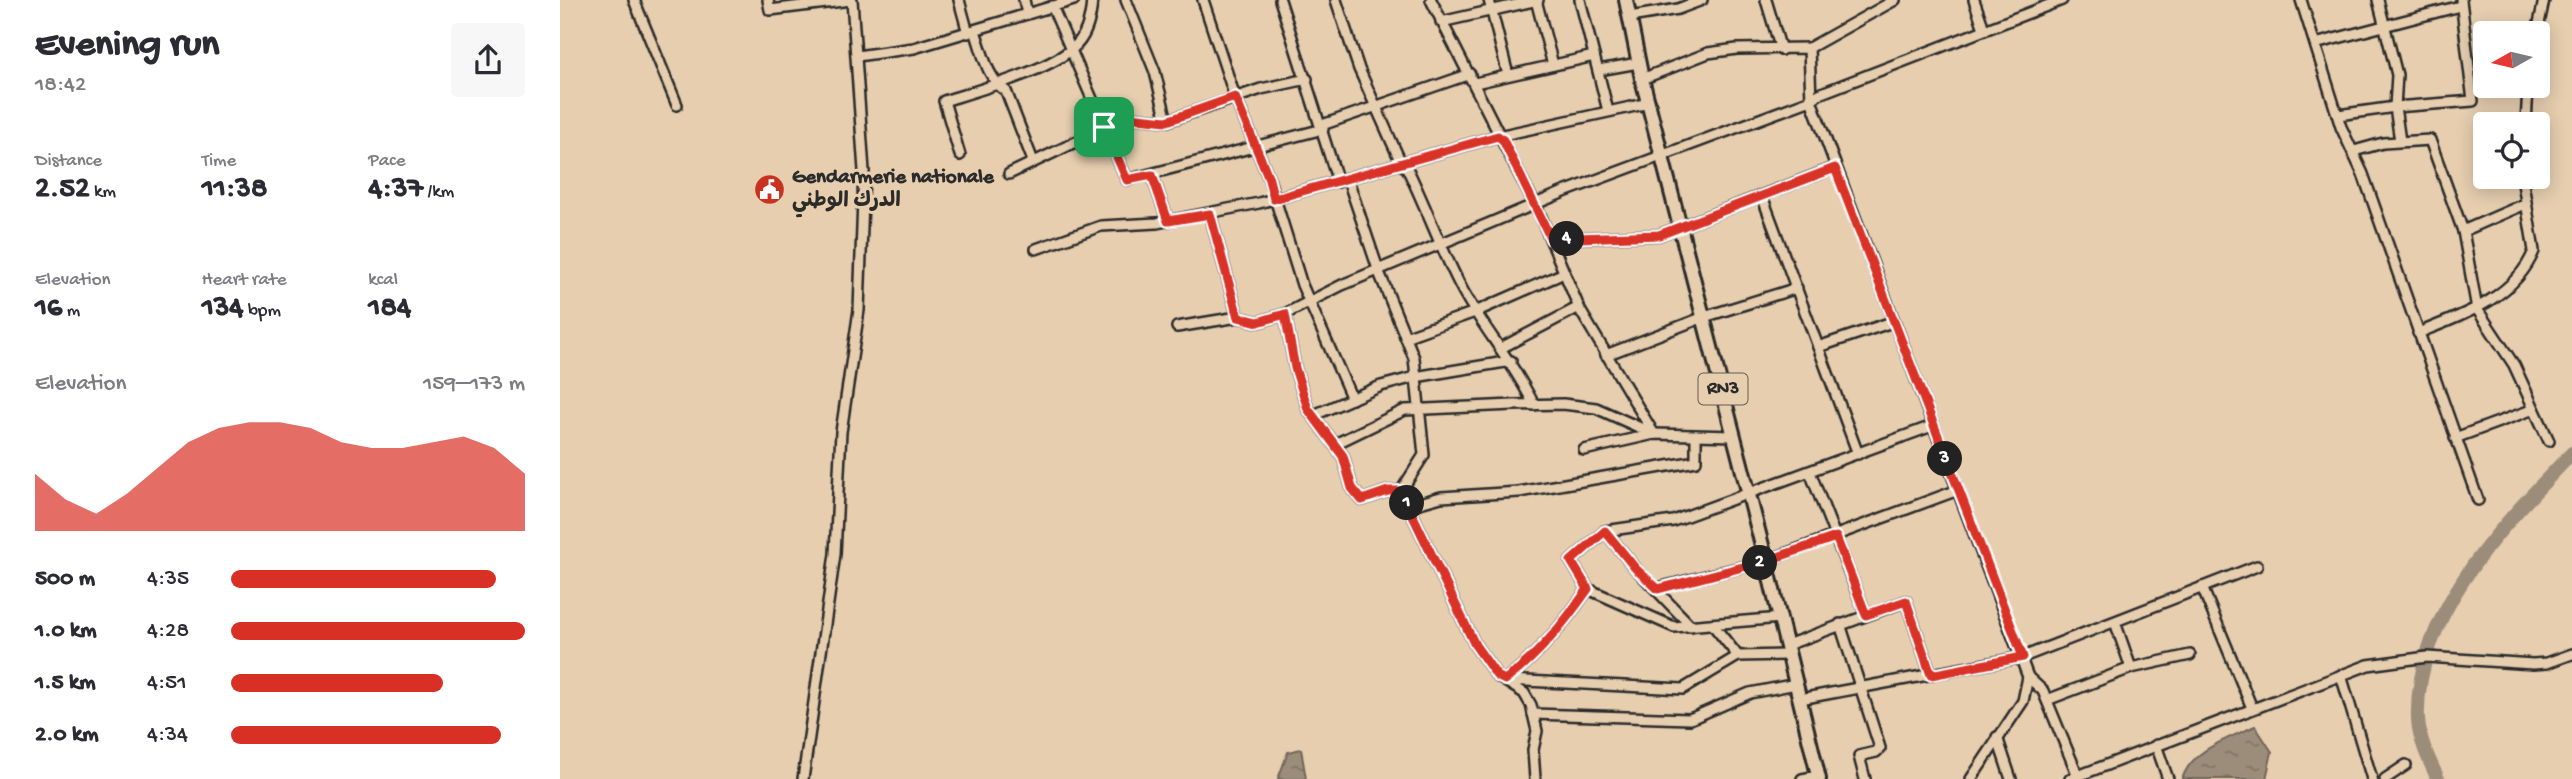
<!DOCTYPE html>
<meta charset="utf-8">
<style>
:root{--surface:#fff;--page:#f7f7f7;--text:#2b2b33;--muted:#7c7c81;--accent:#d93025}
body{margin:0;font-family:"Gochi Hand","Playpen Sans Arabic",sans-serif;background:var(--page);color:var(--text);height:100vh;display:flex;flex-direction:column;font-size:26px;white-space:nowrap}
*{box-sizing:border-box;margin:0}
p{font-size:23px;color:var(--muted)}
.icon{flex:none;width:38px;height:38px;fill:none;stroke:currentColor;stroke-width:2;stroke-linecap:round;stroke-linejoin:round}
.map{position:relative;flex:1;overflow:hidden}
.side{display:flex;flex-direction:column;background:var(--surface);width:560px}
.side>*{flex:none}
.needle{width:46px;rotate:262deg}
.controls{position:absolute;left:1913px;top:21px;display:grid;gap:14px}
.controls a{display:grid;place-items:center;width:77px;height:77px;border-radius:7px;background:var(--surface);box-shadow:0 4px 18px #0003;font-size:35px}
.pin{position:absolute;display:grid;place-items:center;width:60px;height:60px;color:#fff;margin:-30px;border-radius:14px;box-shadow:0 4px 10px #0006}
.km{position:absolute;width:35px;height:35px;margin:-18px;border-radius:50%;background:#222;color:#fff;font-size:19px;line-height:35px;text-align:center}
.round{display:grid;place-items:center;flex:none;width:74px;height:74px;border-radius:7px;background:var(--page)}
.head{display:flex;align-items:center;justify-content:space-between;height:119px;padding:0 35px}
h1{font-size:38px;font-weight:800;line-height:52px}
.stats{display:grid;grid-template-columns:repeat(3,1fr);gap:10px;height:119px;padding:7px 35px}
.stats div{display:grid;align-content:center}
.stats b{font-size:30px;font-weight:800}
.stats small{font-size:19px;font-weight:400}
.stats p{font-size:19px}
.chart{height:196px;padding:14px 35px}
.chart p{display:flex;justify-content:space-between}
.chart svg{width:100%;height:126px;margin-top:7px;fill:var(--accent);opacity:.7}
ul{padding:0 35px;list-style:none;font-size:23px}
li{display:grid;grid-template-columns:112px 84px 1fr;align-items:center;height:52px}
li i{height:18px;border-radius:9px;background:var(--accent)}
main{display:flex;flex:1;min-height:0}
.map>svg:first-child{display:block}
</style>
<main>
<section class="side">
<div class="head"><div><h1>Evening run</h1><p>18:42</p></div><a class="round"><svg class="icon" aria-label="share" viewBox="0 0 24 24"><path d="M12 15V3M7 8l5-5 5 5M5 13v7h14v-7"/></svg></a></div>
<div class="stats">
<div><p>Distance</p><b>2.52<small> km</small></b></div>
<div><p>Time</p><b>11:38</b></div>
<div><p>Pace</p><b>4:37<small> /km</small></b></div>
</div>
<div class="stats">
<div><p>Elevation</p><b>16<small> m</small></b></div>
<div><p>Heart rate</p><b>134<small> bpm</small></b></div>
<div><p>kcal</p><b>184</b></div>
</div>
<div class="chart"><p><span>Elevation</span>159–173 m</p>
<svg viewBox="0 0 160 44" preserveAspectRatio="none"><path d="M0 44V24L10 33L20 38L30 31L40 22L50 13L60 8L70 6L80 6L90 8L100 13L110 15L120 15L130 13L140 11L150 15L160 24V44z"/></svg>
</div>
<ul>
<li><b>500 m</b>4:35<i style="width:90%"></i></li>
<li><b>1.0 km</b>4:28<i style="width:100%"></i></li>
<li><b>1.5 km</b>4:51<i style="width:72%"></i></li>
<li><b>2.0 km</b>4:34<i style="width:92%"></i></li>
</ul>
</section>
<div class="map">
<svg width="2012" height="779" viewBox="0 0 2012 779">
<defs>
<pattern id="water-ripples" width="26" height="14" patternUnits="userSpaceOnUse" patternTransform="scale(1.75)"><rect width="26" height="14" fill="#9c8d7a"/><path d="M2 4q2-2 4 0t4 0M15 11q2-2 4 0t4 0" fill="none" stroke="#7f7364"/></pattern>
</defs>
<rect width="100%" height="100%" fill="#e6ceaf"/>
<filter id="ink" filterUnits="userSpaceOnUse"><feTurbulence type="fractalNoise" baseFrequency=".0143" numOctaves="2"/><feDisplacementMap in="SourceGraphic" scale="14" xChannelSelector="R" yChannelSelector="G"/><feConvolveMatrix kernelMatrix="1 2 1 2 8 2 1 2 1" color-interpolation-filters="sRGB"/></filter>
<g filter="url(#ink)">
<g fill="url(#water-ripples)" stroke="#6f665a" stroke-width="2">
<path d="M1695,726L1712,752L1706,779H1622C1632,749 1668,739 1695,726Z"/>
<polygon points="741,749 746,779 718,779 728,752"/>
</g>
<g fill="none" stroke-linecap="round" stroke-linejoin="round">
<path stroke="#9c8d7a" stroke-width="14" d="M1878,779C1869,760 1859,740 1858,719C1854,613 1945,523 2012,453"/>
<defs>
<g id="minor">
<polyline points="74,0 117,105"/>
<polyline points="208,0 210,10 291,0"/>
<polyline points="399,0 408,33"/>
<polyline points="464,0 467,14"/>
<polyline points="566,0 595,72 607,121"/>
<polyline points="643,0 675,97 708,176 742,285 792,399"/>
<polyline points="720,0 778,182"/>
<path d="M776,0L799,69L842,165L847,168C867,209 882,252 903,291C925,331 954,363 974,405"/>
<polyline points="871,0 981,217 1020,310 1094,434"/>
<polyline points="929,0 948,75"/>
<polyline points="976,0 993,65"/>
<polyline points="1020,0 1048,111"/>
<polyline points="1206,0 1221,50"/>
<polyline points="1414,0 1424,29"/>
<polyline points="1741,0 1781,127 1803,174 1918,500"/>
<polyline points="1818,0 1837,75 1835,107 1840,141"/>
<polyline points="492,6 567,180 763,129"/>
<polyline points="1070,17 1118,9 1142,0"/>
<polyline points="881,22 978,0"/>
<path d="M415,31C423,52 426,78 446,91L473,161"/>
<polyline points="1977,33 1984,0"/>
<polyline points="1755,44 1900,6"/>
<polyline points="1249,48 1335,0"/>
<polyline points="297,56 354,48 514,0"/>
<polyline points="1039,70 1078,63"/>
<polyline points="1082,79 1148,53 1177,49 1249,48 1251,100 1468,677 1463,701 1411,779"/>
<polyline points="915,83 1034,56"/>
<polyline points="1778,115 1835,107 1913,101 1901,0"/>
<polyline points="1966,124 1968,86"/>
<polyline points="762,125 910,74"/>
<polyline points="1794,151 1823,143 1870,140 1903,231 1917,309 1954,365 1989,441"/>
<path d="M400,155L384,101C419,90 484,72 512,49C526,38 531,17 532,0"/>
<polyline points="449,174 568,117 607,121 701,89 747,79"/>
<polyline points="592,175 608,221"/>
<polyline points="788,180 819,272 854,358 864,455 841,491"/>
<polyline points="1202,196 1298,454"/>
<polyline points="650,214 678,317"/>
<polyline points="1903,231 1965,204"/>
<polyline points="991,239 1099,235 1274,168"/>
<polyline points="476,249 541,226 597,223 699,203 938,136 1089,103"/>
<polyline points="725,314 735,368 748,409 783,456 792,488 802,500 828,491 841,491 915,645 937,676 964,693 971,705 977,731 973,750 975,779"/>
<polyline points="617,327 678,317 698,322 725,314 782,285 1004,192 1251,100 1259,94 1502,0"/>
<path d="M1858,333C1901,316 1955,298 1974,251L1962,177"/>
<polyline points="845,337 915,312 1004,273"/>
<polyline points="1258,347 1332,322"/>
<polyline points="941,348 1019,307"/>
<polyline points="1046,355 1144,317 1237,288"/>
<polyline points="754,415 821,386 855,377 951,361"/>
<polyline points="1895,438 1974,409"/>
<polyline points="775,444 845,410 953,405 1003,404 1036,408 1094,434"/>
<polyline points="1024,450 1094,434 1175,436"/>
<polyline points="1250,472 1306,615"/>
<polyline points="849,506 881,497 959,492 1136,461 1136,435"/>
<polyline points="1045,531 1076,569 1131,626"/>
<polyline points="1642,587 1692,708"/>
<polyline points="1098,588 1206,561 1398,490"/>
<polyline points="1221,618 1114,627 1028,589 1011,561 1045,531 1113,521 1372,426"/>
<polyline points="1555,622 1571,668"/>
<polyline points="1280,624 1320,748 1316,752 1299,756 1305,779"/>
<polyline points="1153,625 1178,656"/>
<polyline points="1227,645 1346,601 1371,675"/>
<polyline points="1781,675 1812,779"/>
<polyline points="1468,677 1483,691 1518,776"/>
<path d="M945,680C979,655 1004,623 1028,589"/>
<polyline points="947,680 1123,689 1178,656 1229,655"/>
<polyline points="1240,699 1463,657 1697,566"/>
<polyline points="1487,700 1571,668 1630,655"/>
<polyline points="973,714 1130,719 1190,693 1236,684"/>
<polyline points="1437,737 1451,779"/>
<polyline points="1596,745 1608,779"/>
<polyline points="243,779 275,554 281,432 299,310 304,171 292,0"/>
<polyline points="1242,779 1258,776"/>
<polyline points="1510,779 1808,665 1867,657 1973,664 1987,663 2012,654"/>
<polyline points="1825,779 1846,765"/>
</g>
<polyline id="highway" points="1066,0 1082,79 1206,561 1259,779"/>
</defs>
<use href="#minor" stroke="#2b2b2b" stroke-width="14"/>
<use href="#highway" stroke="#2b2b2b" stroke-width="18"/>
<use href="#minor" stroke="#e6ceaf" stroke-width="9"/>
<use href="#highway" stroke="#e6ceaf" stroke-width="12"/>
</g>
</g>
<g fill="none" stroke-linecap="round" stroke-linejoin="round" filter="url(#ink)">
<defs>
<path id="route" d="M675,97L708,176L714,199L938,136L943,140L991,239L1099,235L1275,168L1463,657L1371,675L1346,601L1306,615L1276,537L1206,561L1098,589L1076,569L1045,531L1011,561L1028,589C1004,623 979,655 945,680L937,676L915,645L841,491H828L802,500L792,488L783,456L748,409L735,368L725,314L698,322L678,317L650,214L608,221L592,175L567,180L544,127L568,117L607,121Z"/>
</defs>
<use href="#route" stroke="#fff" stroke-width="14"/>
<use href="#route" stroke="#d93025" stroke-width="9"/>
</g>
<defs>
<symbol id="civic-disc" viewBox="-11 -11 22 22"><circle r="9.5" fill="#c8321e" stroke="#e6ceaf"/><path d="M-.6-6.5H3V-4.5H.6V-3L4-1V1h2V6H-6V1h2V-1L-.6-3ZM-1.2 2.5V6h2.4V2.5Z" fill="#fff"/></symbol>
</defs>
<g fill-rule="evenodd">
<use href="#civic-disc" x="192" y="172" width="35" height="35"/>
</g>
<g text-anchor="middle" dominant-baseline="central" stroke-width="6" stroke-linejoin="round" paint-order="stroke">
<rect fill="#e6ceaf" stroke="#635c53" stroke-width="2" x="1138.5" y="373.5" width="49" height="31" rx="5"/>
<g font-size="19" font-weight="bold" fill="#2b2b2b">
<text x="1163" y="389">RN3</text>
</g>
<g font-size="21" font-weight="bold" fill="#2b2b2b" stroke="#e6ceaf" text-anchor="start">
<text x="232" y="178">Gendarmerie nationale<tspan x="232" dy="24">الدرك الوطني</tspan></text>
</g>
</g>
</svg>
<div class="controls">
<a><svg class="needle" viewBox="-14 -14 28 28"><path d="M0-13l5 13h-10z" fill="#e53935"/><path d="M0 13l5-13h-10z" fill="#7c7c81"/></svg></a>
<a><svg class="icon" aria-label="locate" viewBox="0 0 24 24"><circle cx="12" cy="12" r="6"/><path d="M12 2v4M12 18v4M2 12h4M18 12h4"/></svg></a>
</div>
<div class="pin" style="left:544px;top:127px;background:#1e9e55"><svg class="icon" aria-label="arrive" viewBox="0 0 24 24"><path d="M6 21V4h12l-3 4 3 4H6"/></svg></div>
<b class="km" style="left:847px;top:503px">1</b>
<b class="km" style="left:1200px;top:563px">2</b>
<b class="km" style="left:1385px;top:459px">3</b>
<b class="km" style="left:1007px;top:239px">4</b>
</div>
</main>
